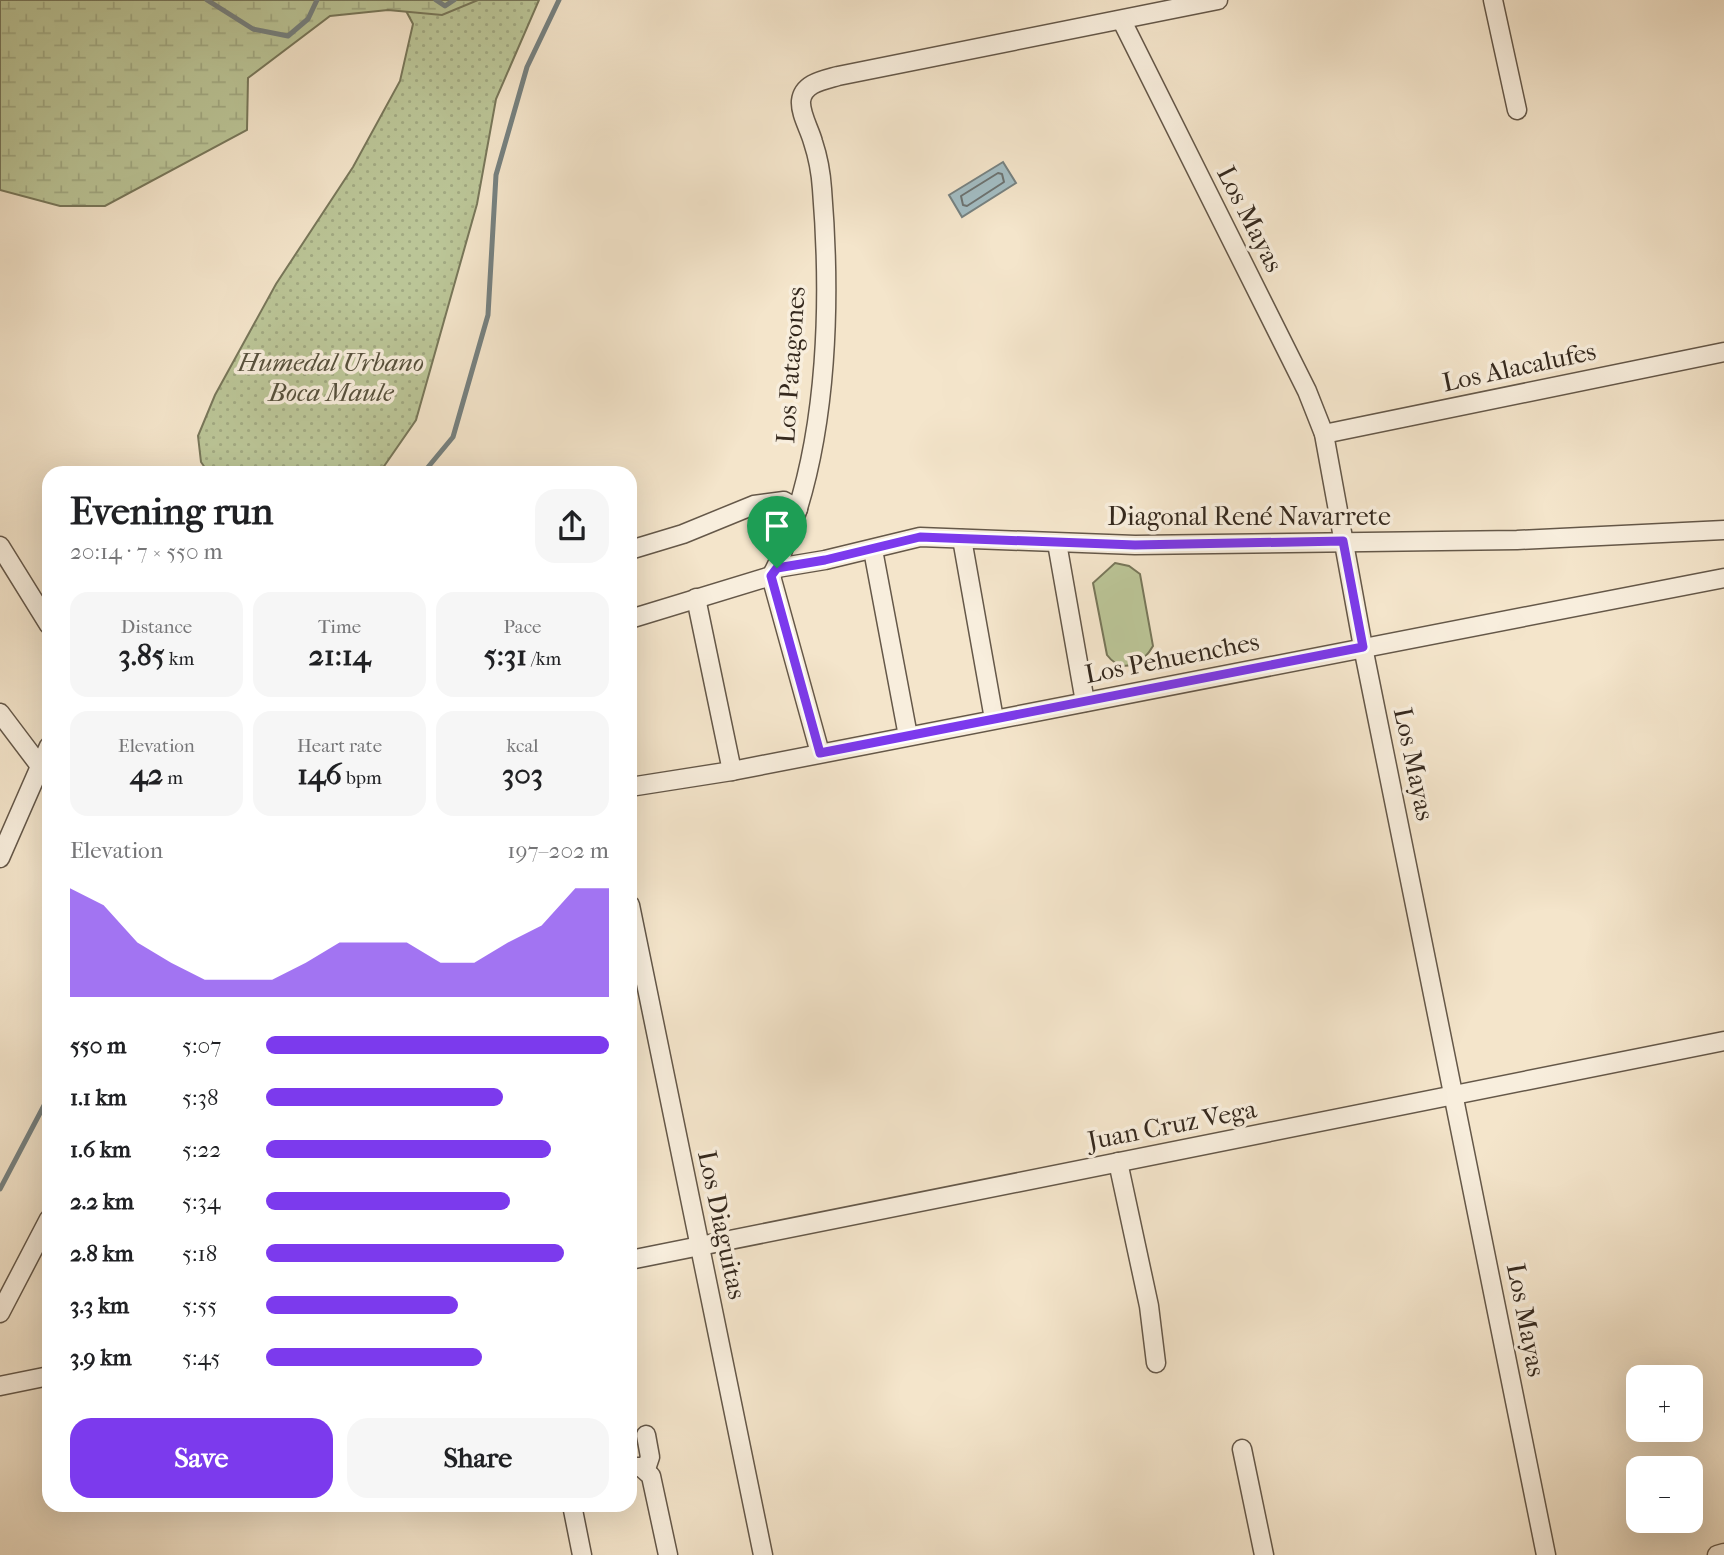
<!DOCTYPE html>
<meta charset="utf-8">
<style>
:root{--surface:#fff;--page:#f6f6f6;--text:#202124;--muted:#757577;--accent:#7c3aed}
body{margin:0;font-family:"IM FELL French Canon",serif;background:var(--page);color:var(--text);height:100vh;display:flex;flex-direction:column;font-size:26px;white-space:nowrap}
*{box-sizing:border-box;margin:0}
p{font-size:23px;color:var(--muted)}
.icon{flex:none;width:38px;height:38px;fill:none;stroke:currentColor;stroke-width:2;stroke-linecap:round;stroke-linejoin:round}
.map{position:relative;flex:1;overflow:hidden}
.panel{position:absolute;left:42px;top:466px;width:595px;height:1046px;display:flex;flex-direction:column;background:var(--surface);border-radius:21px;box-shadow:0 7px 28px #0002}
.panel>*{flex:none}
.controls{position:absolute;left:1626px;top:1365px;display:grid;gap:14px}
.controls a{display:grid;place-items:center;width:77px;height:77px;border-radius:14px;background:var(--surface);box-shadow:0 7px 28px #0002;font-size:35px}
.pin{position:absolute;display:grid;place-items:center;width:60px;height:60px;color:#fff;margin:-72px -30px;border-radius:50% 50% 50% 0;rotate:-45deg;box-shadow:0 0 7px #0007}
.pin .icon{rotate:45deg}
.round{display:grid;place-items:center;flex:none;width:74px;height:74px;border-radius:21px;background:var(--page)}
.headline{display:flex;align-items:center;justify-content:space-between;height:119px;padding:0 28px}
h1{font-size:38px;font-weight:800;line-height:52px}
.stats{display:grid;grid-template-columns:repeat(3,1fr);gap:10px;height:119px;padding:7px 28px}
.stats div{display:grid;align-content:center;border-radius:18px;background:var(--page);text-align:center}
.stats b{font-size:30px;font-weight:800}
.stats small{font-size:19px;font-weight:400}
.stats p{font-size:19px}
.chart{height:196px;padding:14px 28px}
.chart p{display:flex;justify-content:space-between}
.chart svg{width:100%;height:126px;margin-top:7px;fill:var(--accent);opacity:.7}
.action{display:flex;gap:14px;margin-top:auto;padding:14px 28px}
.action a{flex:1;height:80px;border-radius:21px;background:var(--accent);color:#fff;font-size:28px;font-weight:800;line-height:80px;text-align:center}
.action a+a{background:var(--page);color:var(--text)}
ul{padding:0 28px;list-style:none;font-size:23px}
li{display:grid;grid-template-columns:112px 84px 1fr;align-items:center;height:52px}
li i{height:18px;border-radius:9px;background:var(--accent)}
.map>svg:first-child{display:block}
</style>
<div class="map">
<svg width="1724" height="1555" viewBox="0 0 1724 1555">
<defs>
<pattern id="grass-dots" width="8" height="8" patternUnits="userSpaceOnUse" patternTransform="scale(1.75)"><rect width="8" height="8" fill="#bbc597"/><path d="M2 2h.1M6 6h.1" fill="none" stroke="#a1a982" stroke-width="1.8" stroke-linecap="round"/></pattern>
<pattern id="wetland-marsh" width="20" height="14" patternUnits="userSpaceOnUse" patternTransform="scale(1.75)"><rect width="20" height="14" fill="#bbc597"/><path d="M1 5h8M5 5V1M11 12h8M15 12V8" fill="none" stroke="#a1a982"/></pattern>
</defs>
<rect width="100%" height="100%" fill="#f4e5cb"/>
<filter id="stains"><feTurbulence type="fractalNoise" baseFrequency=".00286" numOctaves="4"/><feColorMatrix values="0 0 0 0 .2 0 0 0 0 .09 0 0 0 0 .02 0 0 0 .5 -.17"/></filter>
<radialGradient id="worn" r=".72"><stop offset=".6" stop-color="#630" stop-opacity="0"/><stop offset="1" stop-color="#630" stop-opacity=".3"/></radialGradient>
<polygon fill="url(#grass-dots)" stroke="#78775a" stroke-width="2" points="390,0 539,0 496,99 477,204 416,420 380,472 208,472 201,462 198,436 215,395 276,284 353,167 400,81 413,24 405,9"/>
<polygon fill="url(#wetland-marsh)" stroke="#78775a" stroke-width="2" points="0,0 478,0 442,15 388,10 330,16 248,78 247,130 105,206 60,206 0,190"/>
<path fill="#bbc597" stroke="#78775a" stroke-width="2" d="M1115,563L1129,566L1140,574L1153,646C1143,664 1122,675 1107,655L1093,583Z"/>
<polygon fill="#a2bcc2" stroke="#768180" stroke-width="2" points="1003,162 1016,183 962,217 949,195"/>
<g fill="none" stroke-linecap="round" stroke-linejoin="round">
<polygon stroke="#6c7270" stroke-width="2" points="998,173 1002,174 1004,182 967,206 963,205 961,196"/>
<g stroke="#768180" stroke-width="5">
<polyline points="207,0 253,29 288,36 308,19 317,0"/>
<polyline points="436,0 445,6 454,0"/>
<polyline points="424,472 453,437 488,315 496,175 527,67 559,0"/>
<polyline points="0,1189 49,1096"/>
</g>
<defs>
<g id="minor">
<polyline points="1493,0 1517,110"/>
<polyline points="1122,21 1307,391 1324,434 1363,647 1546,1555"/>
<polyline points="1324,434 1724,352"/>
<polyline points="962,539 994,719"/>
<polyline points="1057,543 1085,702"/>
<polyline points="0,546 49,625"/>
<polyline points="630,550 683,534 754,505 784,501 798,509"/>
<polyline points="873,550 908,736"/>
<polyline points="777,568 825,560 920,537 1135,545 1517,540 1724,530"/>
<polyline points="771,576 820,753"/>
<polyline points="696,598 732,771"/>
<path d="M630,619L771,576C780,562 784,546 790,532C828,428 831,299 822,189C821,174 818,157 813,142C810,130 800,114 801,101C803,83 824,80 838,76L1218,0"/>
<polyline points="0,713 40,766"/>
<polyline points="630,787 732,771 1724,578"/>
<polyline points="0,858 49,746"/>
<polyline points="630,905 763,1555"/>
<polyline points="1118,1162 1149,1306 1156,1363"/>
<polyline points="630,1260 1724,1041"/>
<polyline points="0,1313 49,1219"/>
<polyline points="0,1386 49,1376"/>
<polyline points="1242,1449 1264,1555"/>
<polyline points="630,1467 641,1467 651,1476 668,1555"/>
<polyline points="646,1469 650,1457 646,1435"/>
<polyline points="572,1505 582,1555"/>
<polyline points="1717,1555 1724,1553"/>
</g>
</defs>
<use href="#minor" stroke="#655849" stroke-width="21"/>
<use href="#minor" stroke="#f8eedd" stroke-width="18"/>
</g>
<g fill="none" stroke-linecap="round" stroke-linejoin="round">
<defs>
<polygon id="route" points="920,537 1135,545 1343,541 1363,647 820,753 771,576 777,568 825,560"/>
</defs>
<use href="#route" stroke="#fff" stroke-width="14"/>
<use href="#route" stroke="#7c3aed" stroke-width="9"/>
</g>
<g text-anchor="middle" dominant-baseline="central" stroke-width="7" stroke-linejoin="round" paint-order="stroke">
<g font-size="26" fill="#35291e" stroke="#f8eedd">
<text transform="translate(1250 219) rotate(63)">Los Mayas</text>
<text transform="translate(791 365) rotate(-86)">Los Patagones</text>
<text transform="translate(1519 367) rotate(-12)">Los Alacalufes</text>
<text x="1249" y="516">Diagonal René Navarrete</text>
<text transform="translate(1172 658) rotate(-11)">Los Pehuenches</text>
<text transform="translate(1414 764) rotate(78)">Los Mayas</text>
<text transform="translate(1172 1125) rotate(-11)">Juan Cruz Vega</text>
<text transform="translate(722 1225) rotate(78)">Los Diaguitas</text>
<text transform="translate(1526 1320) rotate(79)">Los Mayas</text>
</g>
<g font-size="26" font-style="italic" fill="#56503c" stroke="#f8eedd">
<text x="331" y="362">Humedal Urbano<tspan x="331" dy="30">Boca Maule</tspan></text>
</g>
</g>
<rect width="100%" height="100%" filter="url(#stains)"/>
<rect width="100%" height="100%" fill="url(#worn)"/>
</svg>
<div class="controls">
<a>+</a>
<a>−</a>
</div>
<div class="pin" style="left:777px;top:568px;background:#1e9e55"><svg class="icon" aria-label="arrive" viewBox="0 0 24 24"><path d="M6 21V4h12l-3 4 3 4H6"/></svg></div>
<section class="panel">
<div class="headline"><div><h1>Evening run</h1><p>20:14 · 7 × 550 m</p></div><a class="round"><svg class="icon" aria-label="share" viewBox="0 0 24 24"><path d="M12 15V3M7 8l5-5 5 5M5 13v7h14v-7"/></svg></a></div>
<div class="stats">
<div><p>Distance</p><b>3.85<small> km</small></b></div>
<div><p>Time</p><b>21:14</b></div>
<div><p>Pace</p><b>5:31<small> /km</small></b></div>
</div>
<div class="stats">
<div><p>Elevation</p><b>42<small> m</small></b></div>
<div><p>Heart rate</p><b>146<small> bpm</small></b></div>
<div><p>kcal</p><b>303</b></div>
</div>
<div class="chart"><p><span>Elevation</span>197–202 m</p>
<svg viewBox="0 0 160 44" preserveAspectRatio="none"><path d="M0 44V6L10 12L20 25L30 32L40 38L50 38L60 38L70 32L80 25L90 25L100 25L110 32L120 32L130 25L140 19L150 6L160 6V44z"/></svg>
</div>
<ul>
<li><b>550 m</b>5:07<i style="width:100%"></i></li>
<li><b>1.1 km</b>5:38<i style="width:69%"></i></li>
<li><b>1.6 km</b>5:22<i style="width:83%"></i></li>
<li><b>2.2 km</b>5:34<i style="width:71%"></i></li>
<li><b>2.8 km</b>5:18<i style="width:87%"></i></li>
<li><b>3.3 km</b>5:55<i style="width:56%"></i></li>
<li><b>3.9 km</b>5:45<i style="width:63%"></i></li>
</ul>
<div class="action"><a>Save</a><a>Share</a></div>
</section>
</div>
